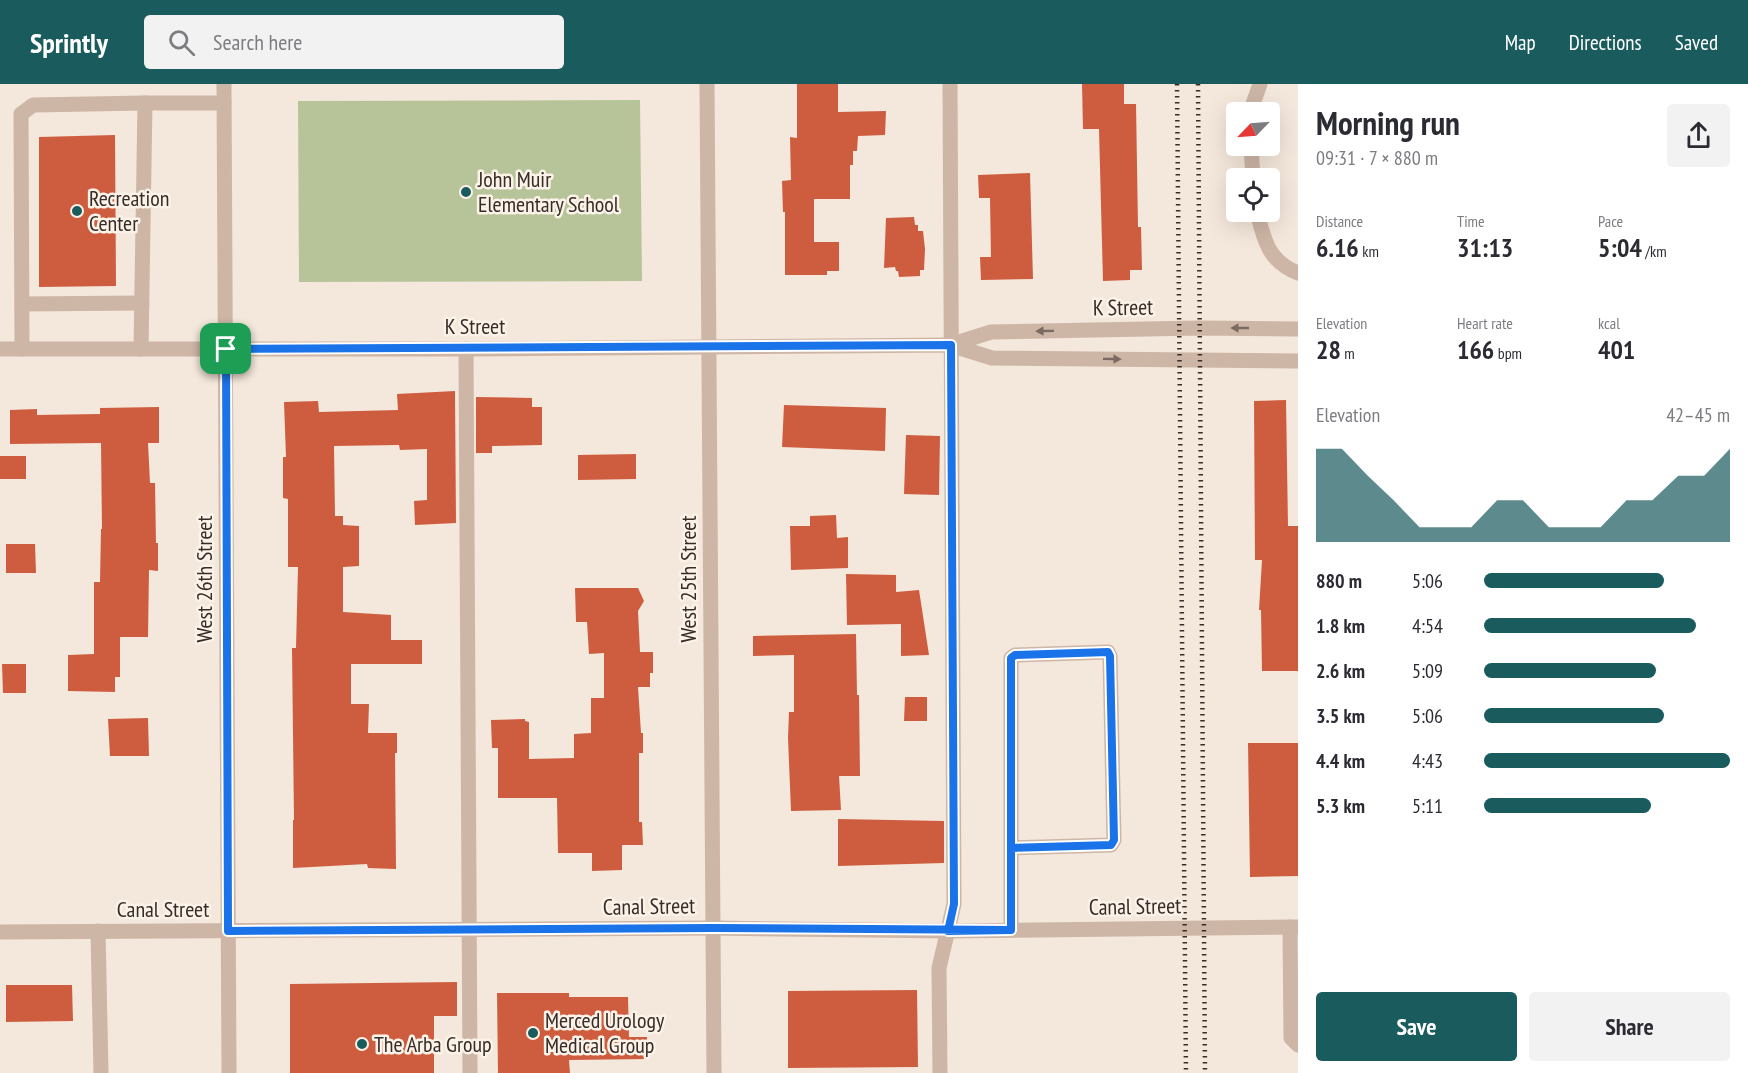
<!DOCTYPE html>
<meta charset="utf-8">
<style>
:root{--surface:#fff;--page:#f2f2f3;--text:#2b2b33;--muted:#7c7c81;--accent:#1a5b5d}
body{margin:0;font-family:"PT Sans Narrow",sans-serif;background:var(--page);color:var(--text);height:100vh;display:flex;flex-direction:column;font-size:22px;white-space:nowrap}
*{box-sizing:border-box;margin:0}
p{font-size:20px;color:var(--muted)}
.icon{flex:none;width:33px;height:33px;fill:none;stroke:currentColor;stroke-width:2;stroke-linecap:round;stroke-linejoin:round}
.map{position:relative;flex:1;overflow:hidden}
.details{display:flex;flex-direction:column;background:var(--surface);width:450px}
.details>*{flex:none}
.needle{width:39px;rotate:245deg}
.controls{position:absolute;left:1226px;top:18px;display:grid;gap:12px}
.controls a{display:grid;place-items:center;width:54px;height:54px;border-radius:6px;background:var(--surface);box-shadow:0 6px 24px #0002;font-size:30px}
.pin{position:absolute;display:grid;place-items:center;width:51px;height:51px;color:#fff;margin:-26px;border-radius:12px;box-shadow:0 3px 9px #0006}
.round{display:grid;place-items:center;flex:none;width:63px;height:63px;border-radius:6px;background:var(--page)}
.summary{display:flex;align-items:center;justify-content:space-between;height:102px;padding:0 18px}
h1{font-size:33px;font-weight:600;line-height:45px}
.stats{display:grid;grid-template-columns:repeat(3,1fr);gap:9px;height:102px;padding:6px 18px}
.stats div{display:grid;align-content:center}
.stats b{font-size:26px;font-weight:600}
.stats small{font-size:16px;font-weight:400}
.stats p{font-size:16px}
.chart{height:168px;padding:12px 18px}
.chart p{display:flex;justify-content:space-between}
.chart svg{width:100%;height:108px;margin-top:6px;fill:var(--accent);opacity:.7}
.action{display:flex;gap:12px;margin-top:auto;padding:12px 18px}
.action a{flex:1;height:69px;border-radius:6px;background:var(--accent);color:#fff;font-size:24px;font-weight:600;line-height:69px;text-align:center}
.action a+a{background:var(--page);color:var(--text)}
ul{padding:0 18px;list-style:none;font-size:20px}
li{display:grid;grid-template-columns:96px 72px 1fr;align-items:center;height:45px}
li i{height:15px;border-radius:8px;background:var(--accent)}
header{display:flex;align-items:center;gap:36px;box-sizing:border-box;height:84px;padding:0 30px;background:var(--accent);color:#fff}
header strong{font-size:28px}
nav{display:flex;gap:33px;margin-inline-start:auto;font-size:21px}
.search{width:420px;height:54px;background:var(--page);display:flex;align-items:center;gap:15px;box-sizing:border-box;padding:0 21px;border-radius:6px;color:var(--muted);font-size:22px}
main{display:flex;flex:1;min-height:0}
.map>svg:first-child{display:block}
</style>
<header>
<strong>Sprintly</strong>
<div class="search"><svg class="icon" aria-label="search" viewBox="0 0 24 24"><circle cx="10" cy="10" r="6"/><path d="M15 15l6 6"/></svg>Search here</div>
<nav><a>Map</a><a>Directions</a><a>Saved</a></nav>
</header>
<main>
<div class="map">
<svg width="1298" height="989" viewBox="0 0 1298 989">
<rect width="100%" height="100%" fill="#f4e7db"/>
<polygon fill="#b7c49a" points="640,16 642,197 299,198 298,17"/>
<g fill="#ce5d3f">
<polygon points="797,0 838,0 838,28 886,27 885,51 858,52 857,67 853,67 853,81 850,81 850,115 814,115 814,158 839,158 839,187 827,187 827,191 785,191 785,128 783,128 782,97 791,96 790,53 797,54"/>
<polygon points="1082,0 1124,0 1124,20 1136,20 1138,143 1141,143 1142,186 1130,186 1130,196 1103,197 1099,45 1083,45"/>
<polygon points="115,51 116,202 39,203 39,53"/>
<polygon points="1030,89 1033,195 981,196 980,173 991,173 990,114 979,114 978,91"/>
<polygon points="914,133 915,141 918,141 918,147 923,147 925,165 924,186 920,186 920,192 899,193 898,187 896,187 895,183 884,184 886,134"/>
<polygon points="455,307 456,439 415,441 414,417 427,416 427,365 400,366 399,361 334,362 335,432 343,432 343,441 359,442 359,482 343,483 343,528 391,531 391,556 422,556 422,580 351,580 351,620 369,620 368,649 397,649 397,669 395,669 396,785 368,784 367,780 293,784 293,736 294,736 292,564 296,564 298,483 288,483 288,415 283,414 283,373 286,373 284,318 318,317 319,328 398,326 397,310"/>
<polygon points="476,313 532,314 532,323 542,323 542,361 492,362 492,369 476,369"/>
<polygon points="1286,316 1288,442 1298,442 1298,587 1262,587 1261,526 1259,526 1262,476 1255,476 1254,317"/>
<polygon points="784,321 886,324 885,367 782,363"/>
<polygon points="159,323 159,359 148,359 150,399 155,399 156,459 158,459 158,487 149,486 148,553 120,553 120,593 115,593 115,608 68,607 68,571 94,570 94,498 100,498 101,445 102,445 101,359 10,360 10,326 37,325 37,331 100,330 100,324"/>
<polygon points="906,351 940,352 939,411 904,410"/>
<polygon points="636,370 636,395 578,396 578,371"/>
<rect x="0" y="372" width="26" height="23"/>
<polygon points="836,431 837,454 848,453 848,484 791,486 790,442 810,442 810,432"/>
<polygon points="6,460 35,460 36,489 6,489"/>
<polygon points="846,490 896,491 896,508 919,506 929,571 901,572 901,540 847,541"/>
<polygon points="575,504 638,504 644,517 638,527 640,568 653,568 653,589 650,589 650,603 638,603 641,649 643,649 643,669 639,669 639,738 642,738 643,761 622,761 622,786 592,787 592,769 558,769 557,714 498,714 498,664 492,664 491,636 525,635 525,637 529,638 529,675 574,674 574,650 591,649 591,614 604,614 604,569 589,570 587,538 576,538"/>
<polygon points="856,550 857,611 859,611 860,692 839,692 841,726 791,727 788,654 789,628 794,628 794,571 753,572 753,552"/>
<polygon points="2,580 26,580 26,609 3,609"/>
<polygon points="905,613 927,613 927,637 904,637"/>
<polygon points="148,634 149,672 110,672 108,635"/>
<polygon points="1248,659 1298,659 1298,792 1250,793"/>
<polygon points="838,735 944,737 944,779 838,782"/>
<polygon points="457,898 457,932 434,932 434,989 290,989 290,900"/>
<polygon points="6,901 72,901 73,937 6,938"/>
<polygon points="917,906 918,983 788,984 788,907"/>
<polygon points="497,909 569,909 569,913 628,913 629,953 647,953 648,975 569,976 570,989 498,989"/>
</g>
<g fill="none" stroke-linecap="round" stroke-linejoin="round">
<g stroke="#cdb6a6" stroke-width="15">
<polyline points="224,0 229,989"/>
<polyline points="707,0 714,989"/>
<polyline points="145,19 224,19"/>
<polyline points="1253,28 1253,20 1260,0"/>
<polyline points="1251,62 1253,94"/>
<path d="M1257,128C1264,156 1268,177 1298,189"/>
<polyline points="22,220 142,219"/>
<polyline points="950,261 991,248 1199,244 1298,245"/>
<polyline points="0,265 466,265 950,261 992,274 1298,277"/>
<polyline points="22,265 21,30 33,21 145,19 141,265"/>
<polyline points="466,265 470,989"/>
<polyline points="1011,764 1111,761 1114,756 1110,572 1108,568 1015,571 1011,574 1011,846"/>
<polyline points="1290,843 1291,954 1298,961"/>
<polyline points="98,847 101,989"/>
<polyline points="0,848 712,844 948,847 1298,843"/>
<polyline points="940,989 939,884 954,820 950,0"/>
</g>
<g stroke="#382c28" stroke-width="4.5" stroke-dasharray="1.5 4.5" stroke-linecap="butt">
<polyline points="1177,0 1186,989"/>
<polyline points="1198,0 1205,989"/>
</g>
</g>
<defs><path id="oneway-solid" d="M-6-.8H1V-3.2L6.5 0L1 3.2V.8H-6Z" transform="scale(1.5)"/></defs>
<g fill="#7b6a61">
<use href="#oneway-solid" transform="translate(1240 244) rotate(-180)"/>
<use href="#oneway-solid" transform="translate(1045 247) rotate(179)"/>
<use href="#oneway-solid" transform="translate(1112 275) rotate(1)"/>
</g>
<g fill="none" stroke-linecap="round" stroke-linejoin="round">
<defs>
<polyline id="route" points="226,265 228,847 712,844 1011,846 1011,574 1015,571 1108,568 1110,572 1114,756 1111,761 1011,764 1011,846 948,847 954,820 951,261 226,265"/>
</defs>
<use href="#route" stroke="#fff" stroke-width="12"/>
<use href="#route" stroke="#1a73e8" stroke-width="8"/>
</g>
<g fill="#1a5b5d" stroke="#fbf2e8" stroke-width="2">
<circle cx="466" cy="108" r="6"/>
<circle cx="77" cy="127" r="6"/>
<circle cx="533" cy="949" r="6"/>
<circle cx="362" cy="960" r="6"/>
</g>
<g text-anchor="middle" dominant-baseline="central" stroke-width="5" stroke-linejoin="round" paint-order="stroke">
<g font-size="22" fill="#382c28" stroke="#fbf2e8" text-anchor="start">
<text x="478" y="95">John Muir<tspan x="478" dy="25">Elementary School</tspan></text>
<text x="89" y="114">Recreation<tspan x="89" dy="25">Center</tspan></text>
<text x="545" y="936">Merced Urology<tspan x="545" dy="25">Medical Group</tspan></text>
<text x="374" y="960">The Arba Group</text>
</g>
<g font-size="22" fill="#382c28" stroke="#fbf2e8">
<text transform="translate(1123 223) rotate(-1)">K Street</text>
<text x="475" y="242">K Street</text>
<text transform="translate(204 495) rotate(-90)">West 26th Street</text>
<text transform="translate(688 495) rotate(-90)">West 25th Street</text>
<text transform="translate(649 822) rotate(-1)">Canal Street</text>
<text transform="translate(1135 822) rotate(-1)">Canal Street</text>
<text x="163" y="825">Canal Street</text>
</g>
</g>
</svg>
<div class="controls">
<a><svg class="needle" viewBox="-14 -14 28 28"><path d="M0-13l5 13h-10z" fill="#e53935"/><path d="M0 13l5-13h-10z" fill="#7c7c81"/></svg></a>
<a><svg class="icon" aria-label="locate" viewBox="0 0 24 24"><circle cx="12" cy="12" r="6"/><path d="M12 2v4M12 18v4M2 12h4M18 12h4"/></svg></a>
</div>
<div class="pin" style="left:226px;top:265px;background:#1e9e55"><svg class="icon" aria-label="arrive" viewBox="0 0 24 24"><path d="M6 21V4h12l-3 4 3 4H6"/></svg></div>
</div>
<section class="details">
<div class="summary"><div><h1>Morning run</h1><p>09:31 · 7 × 880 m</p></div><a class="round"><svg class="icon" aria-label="share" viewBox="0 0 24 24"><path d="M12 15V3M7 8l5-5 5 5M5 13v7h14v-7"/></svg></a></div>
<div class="stats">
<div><p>Distance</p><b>6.16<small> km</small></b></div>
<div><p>Time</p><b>31:13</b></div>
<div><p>Pace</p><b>5:04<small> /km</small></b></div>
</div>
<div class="stats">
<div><p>Elevation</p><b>28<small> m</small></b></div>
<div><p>Heart rate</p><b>166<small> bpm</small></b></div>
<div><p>kcal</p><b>401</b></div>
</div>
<div class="chart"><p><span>Elevation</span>42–45 m</p>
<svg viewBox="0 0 160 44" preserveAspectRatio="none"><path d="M0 44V6L10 6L20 17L30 27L40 38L50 38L60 38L70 27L80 27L90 38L100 38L110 38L120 27L130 27L140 17L150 17L160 6V44z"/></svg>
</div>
<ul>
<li><b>880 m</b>5:06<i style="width:73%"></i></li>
<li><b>1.8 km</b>4:54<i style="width:86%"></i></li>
<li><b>2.6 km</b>5:09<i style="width:70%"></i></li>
<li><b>3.5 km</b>5:06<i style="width:73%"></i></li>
<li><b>4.4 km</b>4:43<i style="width:100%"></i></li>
<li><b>5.3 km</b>5:11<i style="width:68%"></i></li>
</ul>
<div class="action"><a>Save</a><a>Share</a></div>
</section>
</main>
